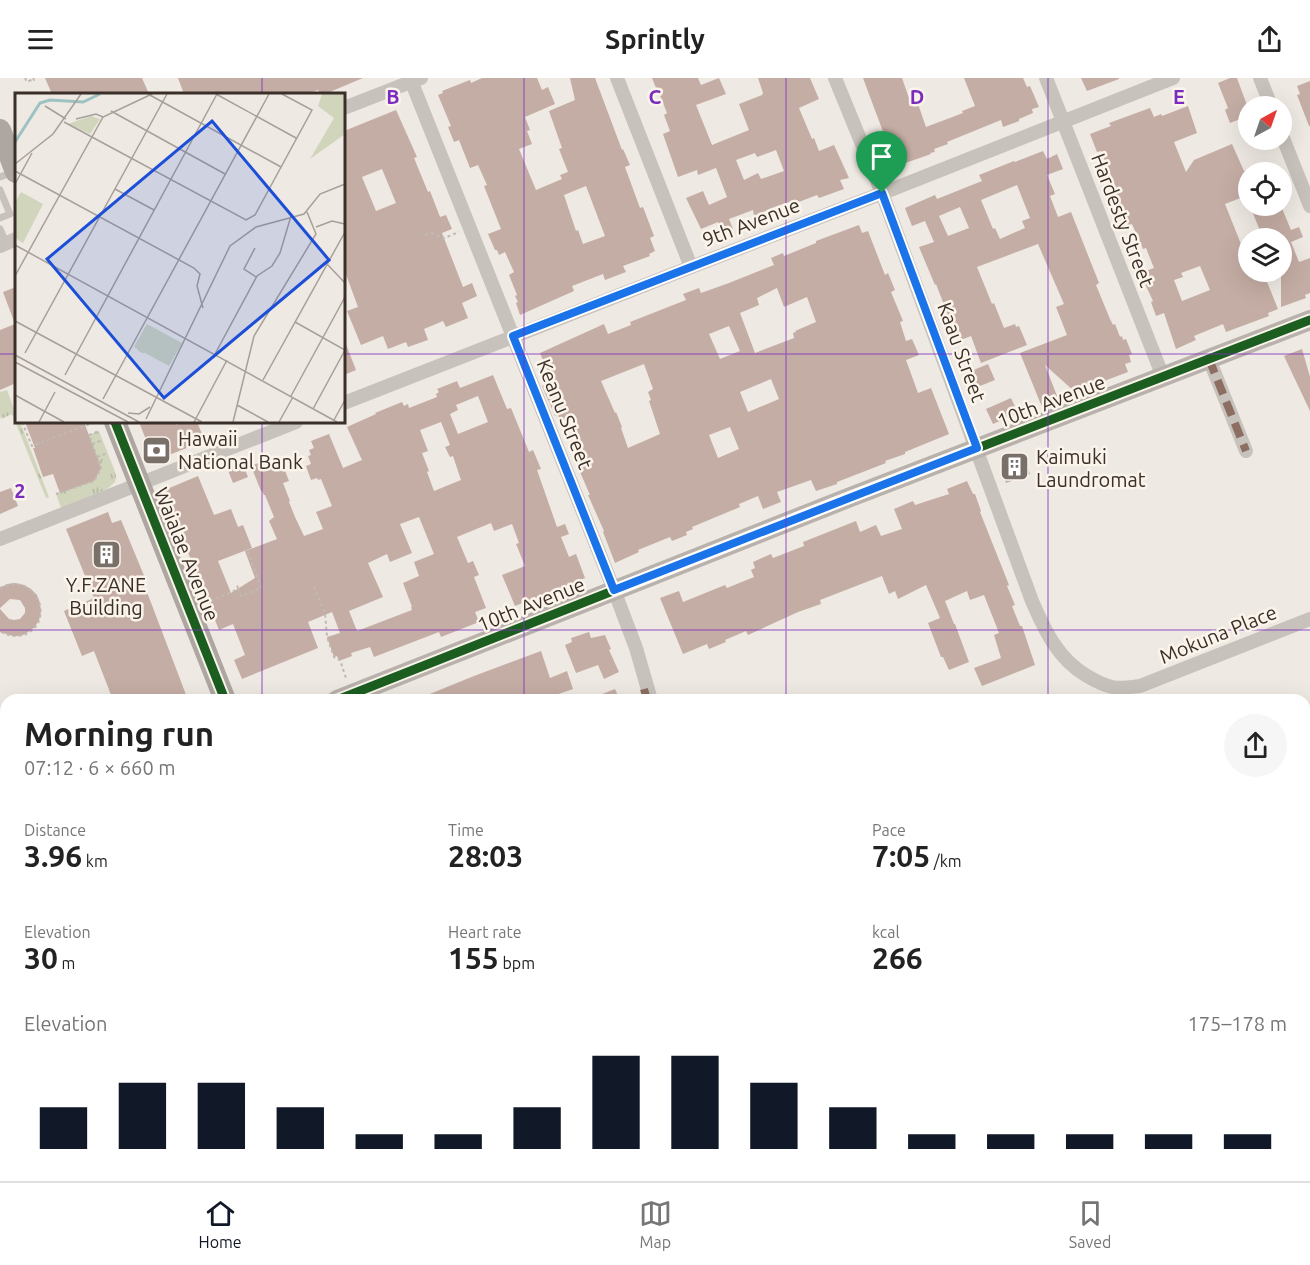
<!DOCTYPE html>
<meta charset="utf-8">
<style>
:root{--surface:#fff;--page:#f6f6f6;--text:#222;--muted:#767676;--line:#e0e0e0;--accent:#111827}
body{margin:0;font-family:Ubuntu,sans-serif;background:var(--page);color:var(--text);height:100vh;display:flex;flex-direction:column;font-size:22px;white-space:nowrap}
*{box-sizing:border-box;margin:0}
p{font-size:20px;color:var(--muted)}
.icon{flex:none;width:33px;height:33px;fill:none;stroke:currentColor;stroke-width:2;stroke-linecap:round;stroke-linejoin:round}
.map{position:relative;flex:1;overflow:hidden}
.panel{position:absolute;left:0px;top:616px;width:1311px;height:488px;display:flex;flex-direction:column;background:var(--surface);border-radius:18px 18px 0 0;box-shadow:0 6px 24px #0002}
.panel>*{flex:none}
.needle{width:39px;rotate:40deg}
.buttons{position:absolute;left:1238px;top:18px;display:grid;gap:12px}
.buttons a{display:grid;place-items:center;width:54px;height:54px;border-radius:50%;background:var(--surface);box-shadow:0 6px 24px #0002;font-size:30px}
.pin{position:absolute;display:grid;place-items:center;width:51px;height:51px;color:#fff;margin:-62px -26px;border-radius:50% 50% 50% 0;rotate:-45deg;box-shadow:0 0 6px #0007}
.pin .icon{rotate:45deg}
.round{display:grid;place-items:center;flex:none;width:63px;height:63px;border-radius:32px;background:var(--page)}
.summary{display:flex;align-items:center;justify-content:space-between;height:102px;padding:0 24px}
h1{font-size:33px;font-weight:600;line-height:45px}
.figures{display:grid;grid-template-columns:repeat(3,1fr);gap:9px;height:102px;padding:6px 24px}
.figures div{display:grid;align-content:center}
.figures b{font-size:30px;font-weight:600}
.figures small{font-size:16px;font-weight:400}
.figures p{font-size:16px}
.chart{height:168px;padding:12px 24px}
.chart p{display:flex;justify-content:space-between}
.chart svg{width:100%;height:108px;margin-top:6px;stroke:var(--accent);stroke-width:6}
header{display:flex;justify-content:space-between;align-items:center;height:78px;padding:0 24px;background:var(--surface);font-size:27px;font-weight:600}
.dock{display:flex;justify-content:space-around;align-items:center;height:84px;border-top:2px solid var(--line);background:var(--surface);font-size:16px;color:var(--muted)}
.dock a{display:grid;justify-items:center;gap:3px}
.dock .current{color:var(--accent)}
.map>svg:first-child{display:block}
</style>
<header><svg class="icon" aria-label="menu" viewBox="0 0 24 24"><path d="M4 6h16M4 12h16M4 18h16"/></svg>Sprintly<svg class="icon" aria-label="share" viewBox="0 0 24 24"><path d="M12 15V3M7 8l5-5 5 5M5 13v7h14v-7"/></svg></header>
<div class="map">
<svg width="1310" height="1103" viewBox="0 0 1310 1103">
<defs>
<pattern id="grass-tufts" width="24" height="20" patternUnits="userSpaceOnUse" patternTransform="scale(1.5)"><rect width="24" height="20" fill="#d0d5bc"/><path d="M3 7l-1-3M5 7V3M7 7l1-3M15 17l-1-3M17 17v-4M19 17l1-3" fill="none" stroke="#b3b7a2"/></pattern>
</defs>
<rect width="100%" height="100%" fill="#efe9e3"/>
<g fill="url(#grass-tufts)">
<polygon points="7,312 16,336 16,344 20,344 49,419 46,420 12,336 1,341 0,338 0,314"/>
<polygon points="99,353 114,391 116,398 115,404 107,411 61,430 56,416 94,403 89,357"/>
</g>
<g fill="#c4ada4" fill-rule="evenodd">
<polygon points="45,0 142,0 149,16 52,16"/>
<polygon points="178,0 363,0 325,16 320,16 318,12 306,16 184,16"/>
<path d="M482,0H537L542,12L548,9L555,26L525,39L530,52L527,53L532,66L519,71L536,112L562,101L560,97L568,94L559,71L562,70L549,33L575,22L570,0H595L622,72L623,71L630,87L625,89L640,130L643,129L654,158L650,160L655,173L649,176L650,178L623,188L626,194L605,202L603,196L572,208L574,213L520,237L516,225L518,224L515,218L517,217L509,197L514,194L505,174L499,177L497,172H495L488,156L501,151L484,108L487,107L478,87L470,90L459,62L454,64L448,49L451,48L438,17L443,15L442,13L470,2L471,5ZM586,108L605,158L583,166L578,152L576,153L564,117Z"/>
<path d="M652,0H698L701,7L719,0L726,16L696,27L712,67L749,52L739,26L762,17L763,15L758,0H810L819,21L799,30L812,61L814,60L819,73L834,67L849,100L840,102L844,111L819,120L817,117L791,127L789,124L774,129L754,138L753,132L729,141L733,151L722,155L718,144L701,151L686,120L703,113L709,127L727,119L716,90L698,97L697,92L678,99L663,56L670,53L664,37L667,35L659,15H658ZM776,72L784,93L761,101L758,95L744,102L736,82L755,75L757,79Z"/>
<polygon points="863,0 902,0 911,26 917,23 926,49 963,35 962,33 975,28 964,0 1023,0 1027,9 1030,8 1039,29 1032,31 1033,35 1019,41 1019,43 1003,49 1001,42 947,64 948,66 934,71 935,74 930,75 931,76 894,89 891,82 888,83 882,69 888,67"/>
<polygon points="1081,0 1119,0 1119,1 1087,13"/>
<polygon points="1230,0 1237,0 1248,30 1248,38 1230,45 1225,32 1228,30 1218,5"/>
<polygon points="1310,3 1310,48 1309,48 1297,17 1300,16 1297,8"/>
<path d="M1188,28L1197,55L1174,64L1186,94L1194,82L1232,66L1244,93L1248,92V117L1225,126L1243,171L1248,169V194H1263L1278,231L1268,235L1269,238L1226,254L1223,246L1194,258L1196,262L1176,271L1164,235L1156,238L1151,224L1153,223L1140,195L1154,190L1146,170L1143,171L1132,146L1127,148L1111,109L1115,107L1101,73L1097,74L1090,56L1111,48L1109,45L1150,30L1154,39L1161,36L1162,38ZM1200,188L1210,212L1182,223L1174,202L1183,199L1181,195Z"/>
<path d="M396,32L417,79L414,80L428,114L430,113L440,139L446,137L452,151L442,155L463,209L472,205L477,218L462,225L468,240L446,249L443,243L424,251L428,262L408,269L406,264L388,271L383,258L361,267L347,233L358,229L344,191V53ZM382,91L396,125L376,133L362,99Z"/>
<path d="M1043,73L1047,81L1057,76L1063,91L1047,97L1055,116L1050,118L1058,139L1071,134L1099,205L1096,207L1110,241L1113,247L1115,246L1120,259L1122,258L1123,262L1126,261L1132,276L1129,277L1131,284L1125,286L1128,294L1075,314L1045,287L1059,323L1042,329L1020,275L1067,257L1056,229L1064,226L1038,166L977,189L992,226L994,225L1004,250L1015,246L1016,249L1019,248L1027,267L981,285L971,258L958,263L936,206L935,207L919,169L934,164L925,143L912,148L905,130L935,117L937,121L982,103L979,97L1014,83L1015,84ZM1017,107L1030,140L1022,143L1025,150L1000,161L995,150L993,151L981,122ZM960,129L969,150L948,158L939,138Z"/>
<polygon points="1250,128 1281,128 1291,152 1299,149 1303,159 1291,164 1299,184 1310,180 1310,215 1305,217 1306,220 1281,229 1281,160 1263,160"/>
<path d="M859,147L862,155L868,153L885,197L888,195L895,212L891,214L903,243L900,244L906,263L912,261L919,277L906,282L918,315L931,310L949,356L905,374V376L885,383L886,385L837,404V406L816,413L811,402L777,414L781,424L763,431L758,418L739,426L740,429L692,449L693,451L686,454L687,457L672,463L670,459L638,472L639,474L615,485L603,454L604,453L588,417H590L577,387L587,384L573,345L572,346L569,340L560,343L558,337L555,338L542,308L547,305L544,297L549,296L540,275L604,246L608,256L631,247L630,244L686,222L683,216L699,210L701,215L729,205L774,187L771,180L783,175L784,178L816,165V163ZM777,210L784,229L807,219L816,244L795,253L796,254L793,255L794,260L755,275L740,235L759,227L757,220ZM729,248L740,273L720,281L709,256ZM644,286L653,311L648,314L651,322L649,323L660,356L628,370L621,350L622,349L616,334L615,335L601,303ZM771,301L779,321L748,334L740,314ZM730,349L739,371L718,380L709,357Z"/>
<polygon points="16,209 16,305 0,312 0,252 15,246 3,214"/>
<polygon points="344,261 356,292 344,297"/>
<polygon points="1302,271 1310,299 1310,333 1284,278"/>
<polygon points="988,286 995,302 975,310 972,303 964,296"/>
<path d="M493,297L507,331L511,330L529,374L533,372L541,391L537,392L557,449L565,446L569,456L561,459L569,479L576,476L585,500L515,528L502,497L525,488L516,466L519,465L512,446L494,453L491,445L457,459L468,485L473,483L479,497L474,499L486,530L475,534L479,544L441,559L439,554L374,579L370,569L351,575L352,578L339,583L337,578L334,579L327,559L340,555L332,534L308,544L318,570L242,601L234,582L245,577L233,546L219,552L167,422L166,416L167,411L198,398L214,437L231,431L238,449L243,447L252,470L218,483L231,515L255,500L245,473L277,461L269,443L274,439L265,417H264L262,413H261L251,388L266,382L269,390L282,385L289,403L283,405L290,423L289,424L295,439L304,458L323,451L316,434L332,428L321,401L318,402L317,400L311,402L306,388L311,386L308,378L311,377L309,372L314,370L311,363L329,356L343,390L362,382L347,349L376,336L375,335L402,324L404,328L408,326L409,330L437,319L436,316L439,314L437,311L457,303L460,310ZM478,318L488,344L458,356L450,336L458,332L456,327ZM441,344L450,367L445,369L450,379L453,378L461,402L434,413L427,394L429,393L422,375L428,373L420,352ZM419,439L434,476L414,484L419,498L403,505L412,529H411L412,532L357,553L349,533L383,519L368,485L387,476L390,484L412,475L400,446Z"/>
<polygon points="1011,320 1018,335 993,346 986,331"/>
<polygon points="25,344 84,344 101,390 94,403 60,415 53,396 43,399 33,370 35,370"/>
<polygon points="139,344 175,344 176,347 184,344 197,344 205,363 161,380 155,380 152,377"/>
<polygon points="1023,375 1030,396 1006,405 1003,395 1003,387 1004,384 1007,381"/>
<polygon points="242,384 248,399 233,405 227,390"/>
<polygon points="967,403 973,416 975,416 981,433 980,434 1009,507 1007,508 1015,527 1012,528 1020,548 1022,548 1035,587 982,608 974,590 1001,580 994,557 999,555 984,517 970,522 967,513 945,523 954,546 955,546 969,584 949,592 943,579 941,579 928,545 940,540 926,507 898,521 895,513 889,516 882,498 820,522 821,526 798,534 748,557 746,553 725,562 726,564 709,571 707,566 683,576 660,520 679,513 683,524 725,507 727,510 754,499 751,492 755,490 753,484 771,476 773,480 804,468 803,464 856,443 860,454 876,447 881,458 902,451 894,431 913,423 915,427 949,416 947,411"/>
<polygon points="11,410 18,428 0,436 0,414"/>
<polygon points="108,434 112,445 121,442 145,500 142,501 188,622 113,622 94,573 82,578 64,533 94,520 66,451"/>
<polygon points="15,505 24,507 31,511 37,517 40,525 41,534 39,542 35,549 28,554 21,558 13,558 0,554 0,531 9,541 14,542 20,541 25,535 25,530 20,522 10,521 0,530 0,510 7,506"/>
<polygon points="589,554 591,560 605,557 611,571 609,572 619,594 604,601 598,587 576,595 565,567 572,564 571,560"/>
<polygon points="541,573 550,600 567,593 573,611 541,622 538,622 535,616 518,622 415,622 474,598"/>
<polygon points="615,611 620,622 587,622"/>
</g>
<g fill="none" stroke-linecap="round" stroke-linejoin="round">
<g stroke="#c1bab4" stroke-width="2" stroke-dasharray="3 3" stroke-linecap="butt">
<polyline points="25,0 27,4 31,2 30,0"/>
<polyline points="33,0 34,2 36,0"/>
<polyline points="431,155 444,160"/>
<polyline points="425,157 436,153"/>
<polyline points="442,161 459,154"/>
<polyline points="22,344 32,368 95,344"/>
<polyline points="92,366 103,362"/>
<polyline points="97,379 108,375"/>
<polyline points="56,416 94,403 101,390 89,357 99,353"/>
<polyline points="314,509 325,535 327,559 334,579 336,581 340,582 346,600"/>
<path d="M0,510C38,492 57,546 23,557C15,559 7,558 0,553"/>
<polyline points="238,510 241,518 261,510 248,474"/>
<polyline points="205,525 234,513 238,510 236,505"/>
<polyline points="785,1098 786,1103"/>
<polyline points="727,1103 729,1102"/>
</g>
<g stroke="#c8c2bc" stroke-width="7">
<polyline points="0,99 14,94"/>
<polyline points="0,112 10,136 0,140"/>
<polyline points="0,151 6,165"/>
</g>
<g stroke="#c8c2bc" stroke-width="14">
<polyline points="410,0 614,512 636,570 651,622"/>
<polyline points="617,0 691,189"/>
<path d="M835,0L882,115L1032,523C1045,553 1058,581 1087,598C1094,602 1103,607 1112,609C1122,611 1131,609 1140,608L1310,541"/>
<polyline points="1046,0 1163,299"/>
<polyline points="1260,0 1271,28"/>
<polyline points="344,30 421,0"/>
<polyline points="1281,55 1310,128"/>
<polyline points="0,168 16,161"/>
<polyline points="1209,281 1246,373"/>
<polyline points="344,325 691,189 893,111 1173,0"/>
<polyline points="0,461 296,344"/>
<polyline points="0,754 6,752"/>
<polyline points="1305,958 1310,955"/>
<polyline points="808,1103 820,1098"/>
</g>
<g stroke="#b9b2ac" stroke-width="20">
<polyline points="337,622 848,420 1310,242"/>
<polyline points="1305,754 1310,756"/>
<polyline points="0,1050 6,1048"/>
</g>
<g stroke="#ada6a1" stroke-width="22">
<polyline points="0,52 16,94"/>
<polyline points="115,344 225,622"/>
<polyline points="413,1098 415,1103"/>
</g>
<g stroke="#8d6e63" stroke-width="8" stroke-dasharray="15 8" stroke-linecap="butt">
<polyline points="1209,281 1246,373"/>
<polyline points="644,611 647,622"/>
<polyline points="1305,965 1310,963"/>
<polyline points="827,1103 840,1098"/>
</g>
<defs>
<g id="cycleway">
<polyline points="115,344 225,622"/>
<polyline points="337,622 848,420 1310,242"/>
</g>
</defs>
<use href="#cycleway" stroke="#fbf4eb" stroke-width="13"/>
<use href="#cycleway" stroke="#1b5e20" stroke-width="9"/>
</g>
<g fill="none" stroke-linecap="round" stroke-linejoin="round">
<defs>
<polygon id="route" points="882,115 977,370 614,512 513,258"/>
</defs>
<use href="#route" stroke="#fff" stroke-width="12"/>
<use href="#route" stroke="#1a73e8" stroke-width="8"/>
</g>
<path fill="none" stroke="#7b2cbf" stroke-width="1.5" stroke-opacity="0.55" d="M262,0V16M524,0V622M786,0V622M1048,0V622M0,276H16M344,276H1310M262,344V622M0,552H1310M0,827H6M1305,827H1310M262,1098V1103M524,1098V1103M786,1098V1103M1048,1098V1103"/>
<defs>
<symbol id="bank-square" viewBox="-11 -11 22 22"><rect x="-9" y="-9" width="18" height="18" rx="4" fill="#79706a" stroke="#fbf4eb"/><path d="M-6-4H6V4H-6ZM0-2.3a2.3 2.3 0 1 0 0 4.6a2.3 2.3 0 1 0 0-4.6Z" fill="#fff"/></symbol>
<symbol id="building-square" viewBox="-11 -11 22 22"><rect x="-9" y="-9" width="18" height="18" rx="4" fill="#79706a" stroke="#fbf4eb"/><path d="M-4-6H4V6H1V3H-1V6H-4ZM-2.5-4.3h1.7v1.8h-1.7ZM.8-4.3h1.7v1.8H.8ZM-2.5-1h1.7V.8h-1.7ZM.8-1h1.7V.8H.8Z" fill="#fff"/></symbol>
</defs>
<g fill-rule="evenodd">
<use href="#bank-square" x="140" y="356" width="33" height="33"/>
<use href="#building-square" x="998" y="372" width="33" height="33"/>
<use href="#building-square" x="90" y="460" width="33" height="33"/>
</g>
<g text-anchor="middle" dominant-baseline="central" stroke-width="5" stroke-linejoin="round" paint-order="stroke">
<g font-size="20" fill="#3a2f29" stroke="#fbf4eb">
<text transform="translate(1123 142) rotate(69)">Hardesty Street</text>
<text transform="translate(751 144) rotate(-21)">9th Avenue</text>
<text transform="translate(962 274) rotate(70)">Kaau Street</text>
<text transform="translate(1051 323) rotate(-21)">10th Avenue</text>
<text transform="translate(565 336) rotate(68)">Keanu Street</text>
<text transform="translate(187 476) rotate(68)">Waialae Avenue</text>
<text transform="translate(531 526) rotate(-22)">10th Avenue</text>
<text transform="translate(1218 556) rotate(-22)">Mokuna Place</text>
</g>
<g font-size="20" fill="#3a2f29" stroke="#fbf4eb" text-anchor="start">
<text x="178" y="360">Hawaii<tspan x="178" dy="23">National Bank</tspan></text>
<text x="1036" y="378">Kaimuki<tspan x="1036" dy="23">Laundromat</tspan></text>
<text x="106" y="506" text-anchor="middle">Y.F.ZANE<tspan x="106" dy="23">Building</tspan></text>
</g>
</g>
<g transform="translate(15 15)">
<rect width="330" height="330" fill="#efe9e3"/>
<path d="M6,99L28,111L8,150L0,145V109Z" fill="#d0d5bc"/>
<path d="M307,1H330V41L295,66L319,25L303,13Z" fill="#d0d5bc"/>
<path d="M76,23L85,26L75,41L53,31ZM132,231L167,250L154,273L119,254Z" fill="#d0d5bc"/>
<path d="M121 252a8 8 0 1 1 16 0a8 8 0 1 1-16 0Z" fill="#d0d5bc"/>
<path fill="none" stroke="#9ec1c1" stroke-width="3" d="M0,49L25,10L35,7L68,9L85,1"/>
<path fill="none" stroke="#a79f99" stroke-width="1.5" d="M133,1L266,74M201,1L281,45M30,13L51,26M96,18L210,81M61,26L81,21L88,24M49,29L231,127L240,122L297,17L267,1M0,71L38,41L66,1M0,78L179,175L185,181L182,193L188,215M0,91L17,60M100,96L139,117M301,134L317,128L330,131M0,152L322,329M240,155L229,176L241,184M312,171L330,190M0,183L88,24L137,1M0,228L187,329M280,229L330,257L298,316M10,260L152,1M200,261L242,183L257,173L265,160L276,123M0,262L124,329M0,269L113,329M50,282L202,1M248,287L330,139M0,302L49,329M276,303L330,204M88,306L254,1M222,312L253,329M113,320L124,321L135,314M131,326L215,153L241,134L289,121L305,101L330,91M319,327L330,307M24,329L40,299M179,329L212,267M218,329L239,243L301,141L292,119M264,329L278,304"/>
<path fill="#1d4ed8" fill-opacity="0.15" stroke="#1d4ed8" stroke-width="3" d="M197,28L314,167L149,305L32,166Z"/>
<rect width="330" height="330" fill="none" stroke="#3a2f29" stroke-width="3"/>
</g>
<g font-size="20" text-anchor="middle" font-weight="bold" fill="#7b2cbf" stroke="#fbf4eb" stroke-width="5" stroke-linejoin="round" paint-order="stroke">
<text x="393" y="26">B</text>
<text x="655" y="26">C</text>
<text x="917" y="26">D</text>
<text x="1179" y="26">E</text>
<text x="20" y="420">2</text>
</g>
</svg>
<div class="buttons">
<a><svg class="needle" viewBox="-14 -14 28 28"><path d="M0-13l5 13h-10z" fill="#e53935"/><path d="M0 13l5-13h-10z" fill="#767676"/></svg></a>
<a><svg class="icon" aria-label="locate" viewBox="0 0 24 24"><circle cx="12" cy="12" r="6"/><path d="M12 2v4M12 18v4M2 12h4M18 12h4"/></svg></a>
<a><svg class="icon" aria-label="layers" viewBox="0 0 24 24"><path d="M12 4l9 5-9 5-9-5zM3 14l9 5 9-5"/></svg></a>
</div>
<div class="pin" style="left:882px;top:115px;background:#1e9e55"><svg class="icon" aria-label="arrive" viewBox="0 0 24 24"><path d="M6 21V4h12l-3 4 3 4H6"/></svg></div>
<section class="panel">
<div class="summary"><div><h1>Morning run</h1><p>07:12 · 6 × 660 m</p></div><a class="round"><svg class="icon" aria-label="share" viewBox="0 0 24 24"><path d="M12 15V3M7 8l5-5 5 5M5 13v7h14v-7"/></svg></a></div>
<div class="figures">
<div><p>Distance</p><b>3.96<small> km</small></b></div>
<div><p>Time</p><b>28:03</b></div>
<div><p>Pace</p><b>7:05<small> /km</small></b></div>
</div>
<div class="figures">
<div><p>Elevation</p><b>30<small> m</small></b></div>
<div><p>Heart rate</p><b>155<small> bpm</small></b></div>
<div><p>kcal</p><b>266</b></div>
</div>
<div class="chart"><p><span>Elevation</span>175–178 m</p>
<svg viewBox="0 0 160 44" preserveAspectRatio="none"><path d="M5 44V27M15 44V17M25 44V17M35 44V27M45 44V38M55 44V38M65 44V27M75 44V6M85 44V6M95 44V17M105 44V27M115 44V38M125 44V38M135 44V38M145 44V38M155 44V38"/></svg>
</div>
</section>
</div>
<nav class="dock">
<a class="current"><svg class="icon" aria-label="home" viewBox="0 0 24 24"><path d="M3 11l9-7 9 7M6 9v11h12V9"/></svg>Home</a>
<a><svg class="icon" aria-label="map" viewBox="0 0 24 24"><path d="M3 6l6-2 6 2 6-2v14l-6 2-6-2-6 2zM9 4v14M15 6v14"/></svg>Map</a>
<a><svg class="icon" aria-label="saved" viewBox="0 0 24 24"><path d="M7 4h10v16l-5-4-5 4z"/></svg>Saved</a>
</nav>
